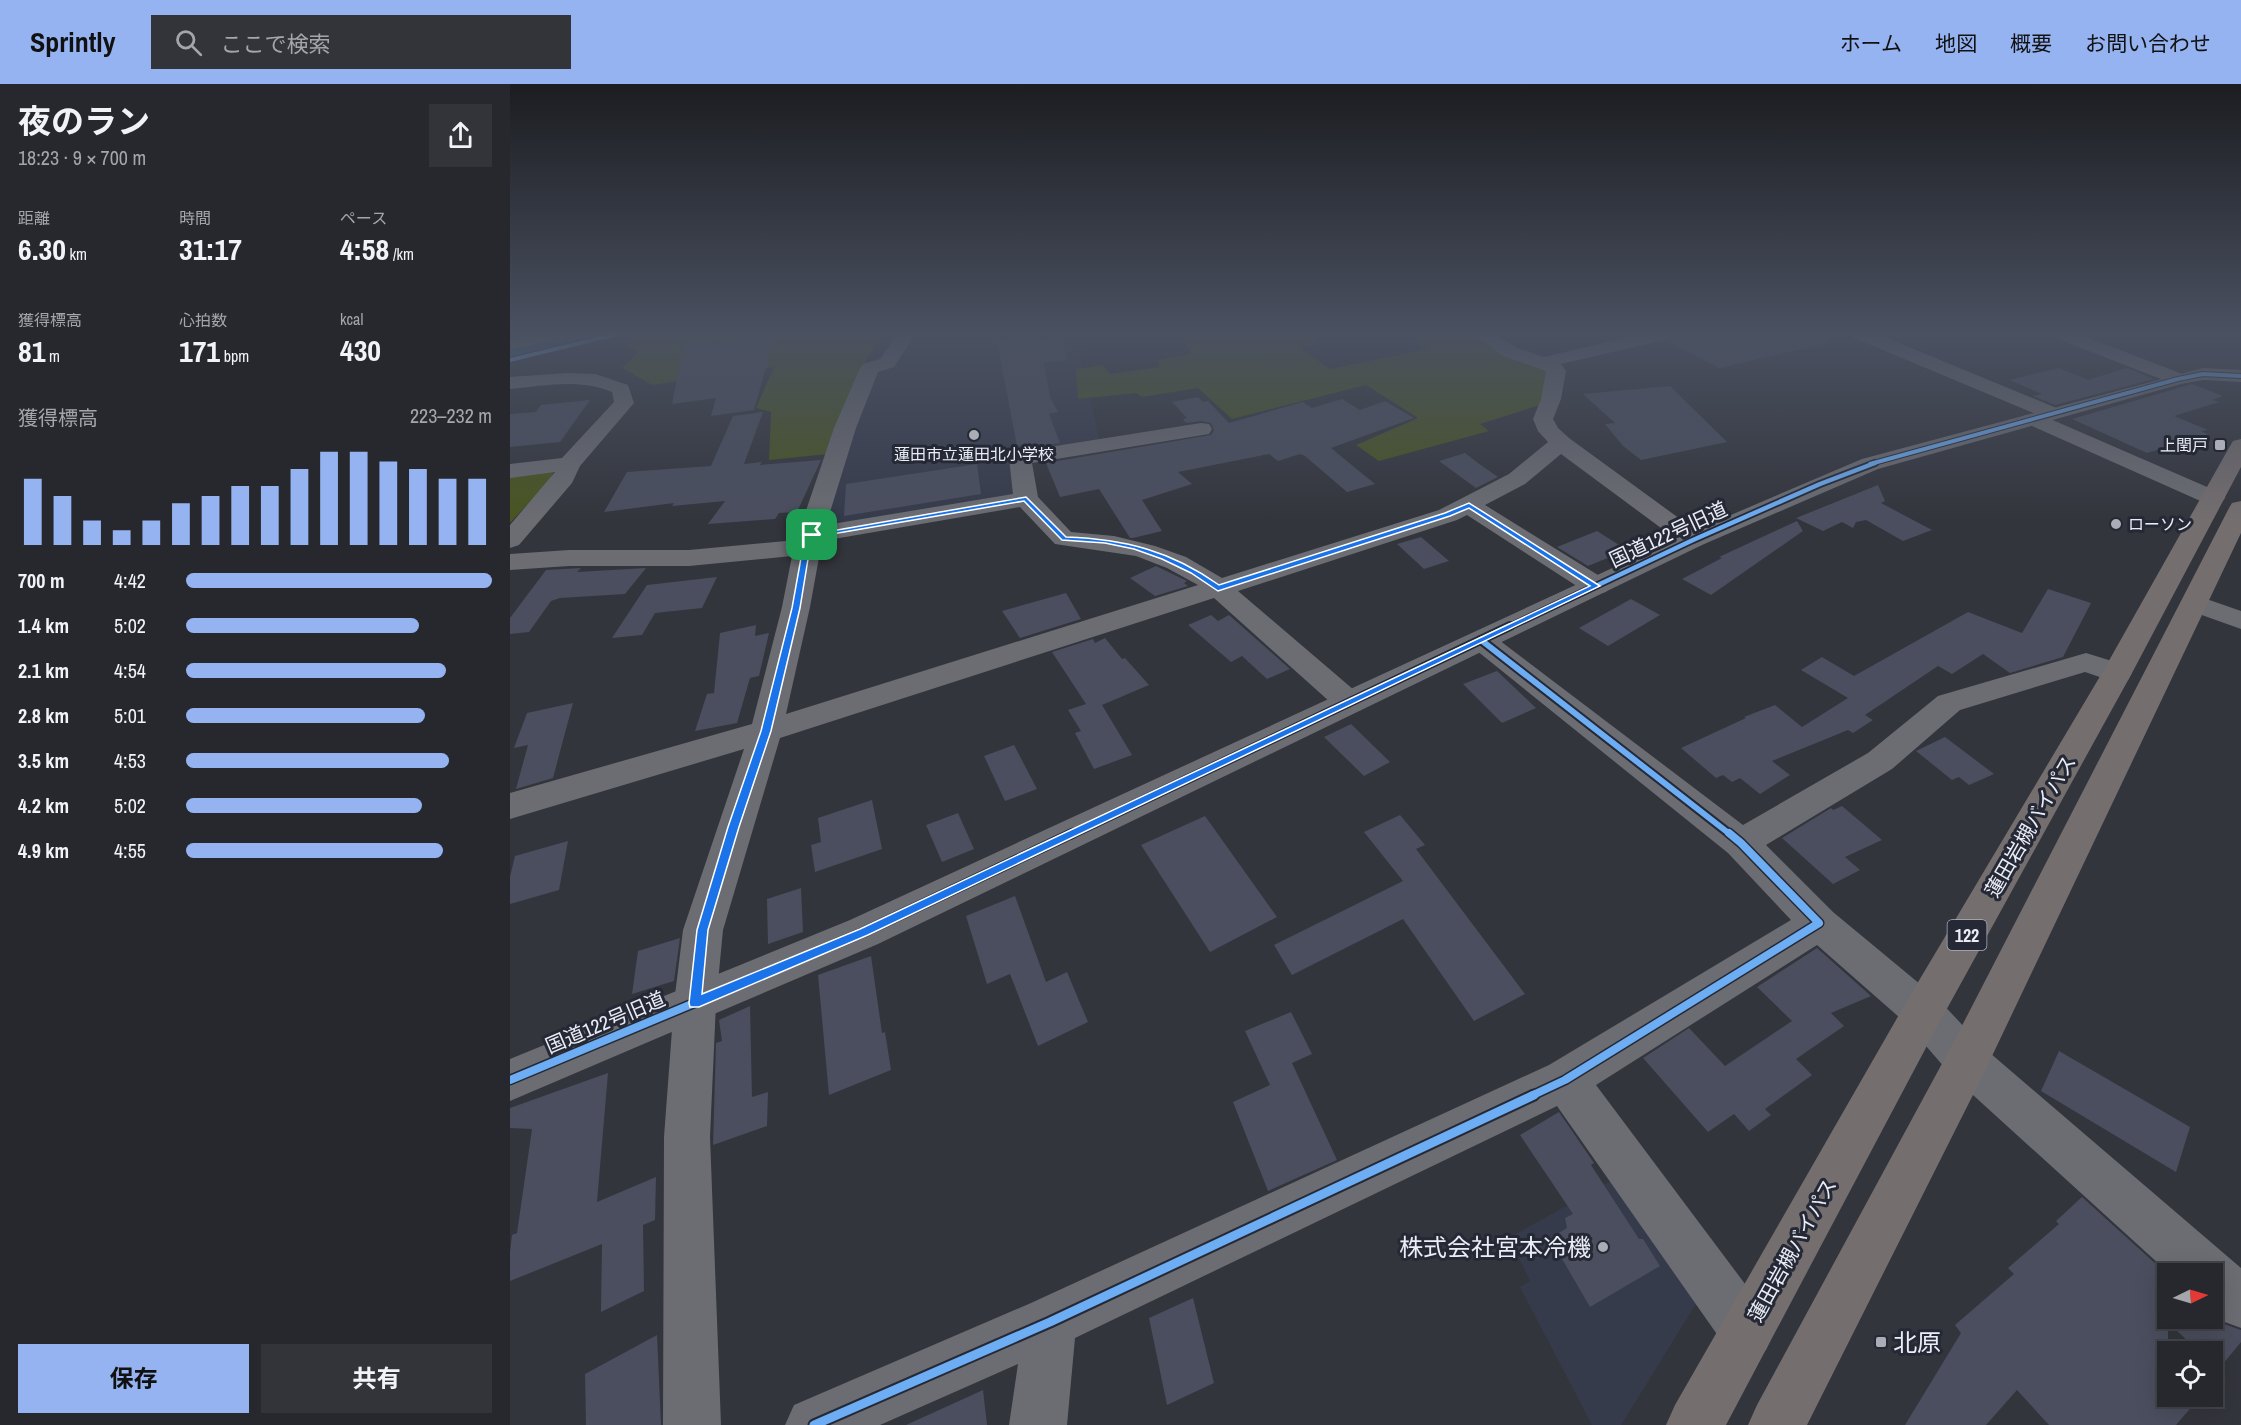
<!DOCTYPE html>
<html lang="ja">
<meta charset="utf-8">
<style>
:root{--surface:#26282d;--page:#323439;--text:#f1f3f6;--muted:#a4a6aa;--line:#424449;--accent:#95b2f1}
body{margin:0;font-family:"Archivo Narrow","Noto Sans JP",sans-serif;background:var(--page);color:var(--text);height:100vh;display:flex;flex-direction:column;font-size:22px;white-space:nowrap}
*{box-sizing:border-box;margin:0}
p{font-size:20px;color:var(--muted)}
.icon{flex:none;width:33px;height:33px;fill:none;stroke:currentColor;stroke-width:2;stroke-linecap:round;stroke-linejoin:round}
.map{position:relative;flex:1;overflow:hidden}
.drawer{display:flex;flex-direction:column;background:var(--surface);width:510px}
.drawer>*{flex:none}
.needle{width:39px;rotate:85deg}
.fabs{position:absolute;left:1647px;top:1179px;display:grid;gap:12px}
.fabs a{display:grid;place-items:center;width:66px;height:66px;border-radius:0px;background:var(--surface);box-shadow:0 6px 24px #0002,0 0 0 2px var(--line);font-size:30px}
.pin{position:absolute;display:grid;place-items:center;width:51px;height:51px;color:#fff;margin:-26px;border-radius:12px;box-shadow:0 3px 9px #0006}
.round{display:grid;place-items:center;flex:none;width:63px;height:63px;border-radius:0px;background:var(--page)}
.overview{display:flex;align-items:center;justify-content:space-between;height:102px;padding:0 18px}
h1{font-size:33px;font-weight:700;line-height:45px}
.metrics{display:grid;grid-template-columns:repeat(3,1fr);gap:9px;height:102px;padding:6px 18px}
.metrics div{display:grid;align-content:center}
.metrics b{font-size:30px;font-weight:700}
.metrics small{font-size:16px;font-weight:400}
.metrics p{font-size:16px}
.chart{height:168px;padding:12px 18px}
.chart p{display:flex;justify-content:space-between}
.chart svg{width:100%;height:108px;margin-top:6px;stroke:var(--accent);stroke-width:6}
.primary-button{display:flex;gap:12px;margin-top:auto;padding:12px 18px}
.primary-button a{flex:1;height:69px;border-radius:0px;background:var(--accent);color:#111;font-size:24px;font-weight:700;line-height:69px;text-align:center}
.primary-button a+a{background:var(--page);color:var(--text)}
ul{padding:0 18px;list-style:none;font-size:20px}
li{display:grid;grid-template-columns:96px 72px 1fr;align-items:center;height:45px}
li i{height:15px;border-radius:8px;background:var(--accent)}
header{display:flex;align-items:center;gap:36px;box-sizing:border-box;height:84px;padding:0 30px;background:var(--accent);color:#111}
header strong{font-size:28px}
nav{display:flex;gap:33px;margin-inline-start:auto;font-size:21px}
.search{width:420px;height:54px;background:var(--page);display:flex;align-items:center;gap:15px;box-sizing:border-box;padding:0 21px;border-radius:0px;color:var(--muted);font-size:22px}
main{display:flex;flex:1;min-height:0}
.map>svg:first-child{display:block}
</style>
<header>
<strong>Sprintly</strong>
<div class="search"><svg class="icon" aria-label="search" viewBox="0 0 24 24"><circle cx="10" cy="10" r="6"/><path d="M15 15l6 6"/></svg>ここで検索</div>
<nav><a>ホーム</a><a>地図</a><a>概要</a><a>お問い合わせ</a></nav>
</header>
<main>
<section class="drawer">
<div class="overview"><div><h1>夜のラン</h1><p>18:23 · 9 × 700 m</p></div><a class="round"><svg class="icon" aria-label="share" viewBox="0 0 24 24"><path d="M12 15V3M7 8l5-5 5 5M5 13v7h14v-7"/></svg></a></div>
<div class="metrics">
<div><p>距離</p><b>6.30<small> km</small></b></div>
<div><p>時間</p><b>31:17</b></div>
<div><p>ペース</p><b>4:58<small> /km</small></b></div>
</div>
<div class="metrics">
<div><p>獲得標高</p><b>81<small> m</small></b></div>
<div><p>心拍数</p><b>171<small> bpm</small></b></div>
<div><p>kcal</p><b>430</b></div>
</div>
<div class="chart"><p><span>獲得標高</span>223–232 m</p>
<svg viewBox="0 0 160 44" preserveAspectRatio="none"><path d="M5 44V17M15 44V24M25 44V34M35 44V38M45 44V34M55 44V27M65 44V24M75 44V20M85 44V20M95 44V13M105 44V6M115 44V6M125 44V10M135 44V13M145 44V17M155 44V17"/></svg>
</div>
<ul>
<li><b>700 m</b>4:42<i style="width:100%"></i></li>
<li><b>1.4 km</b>5:02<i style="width:76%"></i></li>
<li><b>2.1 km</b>4:54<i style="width:85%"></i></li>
<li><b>2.8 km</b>5:01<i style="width:78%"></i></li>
<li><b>3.5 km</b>4:53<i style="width:86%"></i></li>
<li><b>4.2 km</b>5:02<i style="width:77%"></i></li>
<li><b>4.9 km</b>4:55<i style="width:84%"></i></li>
</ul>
<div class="primary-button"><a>保存</a><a>共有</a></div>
</section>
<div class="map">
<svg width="1731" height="1341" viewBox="0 0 1731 1341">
<rect width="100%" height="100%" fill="#33353c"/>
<g fill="#363b4c">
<polygon points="402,249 645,249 646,253 607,259 568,262 590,359 505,371 510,410 310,446 365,285"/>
<polygon points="1106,1094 1189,1215 1111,1341 1082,1341 1010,1203 1020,1197 999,1154"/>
</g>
<g fill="#495520">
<polygon points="130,249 347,251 372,250 348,290 318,370 259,376 261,328 246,324 264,283 142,301 112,284 128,268 117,261"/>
<polygon points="702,249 740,249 752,254 801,249 809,260 790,264 820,285 917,265 897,249 963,249 1044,288 1030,321 970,340 979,347 869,377 846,361 908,334 856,301 722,335 688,304 632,313 626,309 568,315 566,285 593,281 600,290 650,283 648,276 681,270 673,255"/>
<polygon points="44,387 39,397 0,439 0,392"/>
</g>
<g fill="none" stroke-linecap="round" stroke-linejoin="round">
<polygon fill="#2e5e94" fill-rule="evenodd" points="70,249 101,249 99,252 0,276 0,266"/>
</g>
<g fill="#4a4e5e">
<polygon points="1171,249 1316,249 1318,259 1209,284 1157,257 1167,255"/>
<polygon points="265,252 244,326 201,332 206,314 162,320 174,260 200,256 199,260"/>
<polygon points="518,253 520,258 552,254 558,276 534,279 540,313 548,328 539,330 550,359 529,362 527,359 507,362 487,257"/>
<polygon points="1549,284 1578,296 1617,284 1644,295 1545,321 1523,312 1532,310 1500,296"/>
<polygon points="1682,300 1713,312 1702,316 1709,318 1664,332 1698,346 1691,347 1699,351 1637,369 1562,335"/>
<polygon points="1160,302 1217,358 1131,376 1113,362 1095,340 1105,339 1073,310"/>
<polygon points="688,313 693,318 698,317 719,339 793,318 802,324 832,315 850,326 875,317 904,334 821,364 865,400 837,408 795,372 790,370 768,377 759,370 668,388 682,400 632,416 652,447 623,454 620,454 589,405 550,413 536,379 701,351 704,346 701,339 691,337 676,339 673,335 677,334 662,318"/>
<polygon points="80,316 50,358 0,363 0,330 26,328 31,321"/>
<polygon points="253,328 234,380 252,378 250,381 311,376 287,428 269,429 265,435 198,440 215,417 162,422 164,419 94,428 117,388 201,382 223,332"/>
<polygon points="955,369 968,379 988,393 966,404 929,377"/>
<polygon points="467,380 471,410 334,432 336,400"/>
<polygon points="1368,401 1375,417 1371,419 1422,446 1393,457 1356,436 1346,438 1343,444 1332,438 1313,447 1286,434"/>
<polygon points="1287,437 1293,447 1201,511 1172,495 1212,474 1209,473"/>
<polygon points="1087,447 1117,466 1078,482 1047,463"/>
<polygon points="911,453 939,477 914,485 887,460"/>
<polygon points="646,482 677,497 674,499 678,502 645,512 620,494"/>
<polygon points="71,484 67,488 136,484 115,510 50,514 41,517 19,548 0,550 0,534 36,486"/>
<polygon points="207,493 192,524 145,529 132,551 102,554 137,501"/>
<polygon points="1538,505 1581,519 1553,573 1500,589 1473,570 1442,590 1428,582 1355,631 1363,636 1343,649 1338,646 1262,677 1280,691 1250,710 1230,694 1222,698 1213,691 1206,694 1171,664 1236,634 1234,633 1265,621 1292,643 1338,614 1291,586 1312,573 1344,592 1458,528 1512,549"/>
<polygon points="556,509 571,535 510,554 492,527"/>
<polygon points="1121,515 1150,531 1098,562 1069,544"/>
<polygon points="701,531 708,537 719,531 780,585 757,595 732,572 721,578 678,541"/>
<polygon points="246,541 245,552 259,549 249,592 240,594 227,639 185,647 197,610 204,609 210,549"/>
<polygon points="595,554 612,575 615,574 639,601 592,621 622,671 584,685 565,649 571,647 558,626 576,620 542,568 583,555 585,559"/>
<polygon points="987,587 1026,624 992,639 953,600"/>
<polygon points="63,619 43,694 6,705 18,661 4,664 17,629"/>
<polygon points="841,640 880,678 854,692 814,653"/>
<polygon points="1435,653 1484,690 1459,701 1449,693 1442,696 1406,667"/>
<polygon points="504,661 527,705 495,717 474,672"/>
<polygon points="362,716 372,765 305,788 301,761 311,758 308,734"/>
<polygon points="1332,722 1372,756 1335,773 1350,786 1323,800 1272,754 1321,724 1323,726"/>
<polygon points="448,729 464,765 432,778 416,741"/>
<polygon points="890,731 915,761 906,765 1015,910 964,937 893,835 782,891 764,861 893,797 854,748"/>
<polygon points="695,732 767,833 700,868 631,761"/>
<polygon points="58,757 49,806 0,820 0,793 5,772"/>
<polygon points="291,804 293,848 258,860 257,815"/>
<polygon points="505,812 536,898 557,888 578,938 528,962 500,890 477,900 456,832"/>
<polygon points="170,854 164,897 122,910 128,867"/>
<polygon points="1307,864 1361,912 1321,929 1334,942 1286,975 1302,991 1255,1025 1261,1031 1239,1047 1224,1030 1198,1048 1133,974 1179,944 1215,982 1282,937 1247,903"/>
<polygon points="361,872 372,949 375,948 381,986 319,1011 308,891"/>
<polygon points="240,922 242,1013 258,1008 257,1042 203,1061 206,959 212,957 209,936"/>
<polygon points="781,928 802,970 782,979 827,1076 758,1107 723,1018 760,1001 735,947"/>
<polygon points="1549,967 1680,1043 1666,1088 1531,1007"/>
<polygon points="98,989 87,1118 146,1093 145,1136 133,1141 134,1207 91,1228 92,1160 0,1197 0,1168 2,1151 7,1149 22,1045 0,1044 0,1024"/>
<polygon points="1049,1028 1084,1079 1081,1081 1129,1155 1133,1155 1150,1182 1080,1223 1040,1154 1057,1144 1055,1134 1063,1130 1010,1051"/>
<polygon points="1572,1113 1658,1191 1658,1234 1702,1234 1702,1231 1711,1239 1731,1246 1731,1258 1708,1286 1702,1280 1702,1268 1689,1268 1658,1238 1658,1312 1691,1312 1666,1341 1539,1341 1507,1306 1476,1341 1395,1341 1451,1249 1445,1241 1504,1190 1498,1184 1549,1140 1546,1137"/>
<polygon points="683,1214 704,1299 657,1321 639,1234"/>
<polygon points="147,1251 151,1341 76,1341 75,1290"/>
<polygon points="473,1306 477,1341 396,1341"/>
</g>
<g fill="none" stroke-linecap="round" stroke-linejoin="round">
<g fill="#6c6d73" fill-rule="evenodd">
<polygon points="26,249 59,249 56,253 0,266 0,256"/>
<path d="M388,249H406L384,283L368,288L346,344L316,441L503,410L499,374L502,369L691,339L699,340L702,345L699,350L522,379L528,413L561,448L604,452L645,462L676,473L712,494L929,426L999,390L1038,358L1028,347L1023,335L1031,315L1036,287L993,272L962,249H984L1007,264L1034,273L1135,249H1169L1166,253L1051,280L1056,287L1051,315L1043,335L1048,344L1059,354L1192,451L1196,456L1192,461L1183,464L1174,461L1051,370L1015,400L975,421L1096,496L1099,502L1096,508L1086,510L1076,508L957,431L947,436L728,507L851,612L856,619L851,626L840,629L829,626L704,514L270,654L213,846L206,919L200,1053L211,1341H153L154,1053L164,919L173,846L234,665L0,735V709L242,640L272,523L282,472L179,482H59L0,486V470L59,466H179L286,456L324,344L350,284L353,280L370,275ZM510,423L545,460L626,472L657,484L688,501L276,630L300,523L312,457Z"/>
<polygon points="1339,249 1365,249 1549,325 1552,329 1549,333 1538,334 1711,409 1715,414 1711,419 1703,421 1695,419 1515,339 1512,335 1515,331 1526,330 1342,253"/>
<polygon points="1540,249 1566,249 1675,291 1678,295 1675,299 1661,299 1543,253"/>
<path d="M57,289L85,290L118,301L124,319L70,382L62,399L9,461L0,464V441L45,388L0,394V380L52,374L104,318L102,308C70,294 33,302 0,305V293Z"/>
<polygon points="1685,511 1731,527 1731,545 1675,525 1671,519 1675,513"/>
<polygon points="971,547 981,550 1233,741 1358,669 1428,612 1576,569 1618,582 1622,589 1618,596 1607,599 1575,588 1450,626 1382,685 1256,761 1323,828 1428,915 1473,963 1731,1184 1731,1244 1712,1237 1702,1228 1702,1190 1660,1190 1441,991 1398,941 1307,861 1086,1001 1256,1228 1264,1247 1256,1266 1237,1274 1218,1266 1047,1022 565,1254 557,1341 499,1341 508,1280 370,1341 275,1341 284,1321 521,1219 1039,981 1281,836 1218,769 961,562 957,556 961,550"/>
</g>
<polygon fill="#6c6d73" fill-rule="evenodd" points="1693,284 1731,286 1731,298 1693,296 1671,300 1368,385 1192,461 368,860 0,1017 0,975 340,836 1174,451 1352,375"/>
<g fill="#746e6f" fill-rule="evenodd">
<polygon points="1731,355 1731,383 1622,589 1428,941 1216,1341 1156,1341 1165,1321 1398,915 1592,589 1720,362 1723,357"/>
<polygon points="1731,417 1731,449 1473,991 1297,1341 1238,1341 1247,1321 1441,963 1719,424 1722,419"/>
</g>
<defs>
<g id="cycleway-far4">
<polyline points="0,276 111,249"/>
<polyline points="1360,380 1668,295 1693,290 1731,292"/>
</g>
<polyline id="cycleway-far3" points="997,544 1183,456 1310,400 1365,379"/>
<g id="cycleway-far2">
<polyline points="971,556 1221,751"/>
<polyline points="560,751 1000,542"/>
</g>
<g id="cycleway-far1">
<polyline points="0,996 354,848 563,749"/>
<polyline points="1021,1012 1055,996 1309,839 1231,759 1219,749"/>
</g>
<polyline id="cycleway" points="304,1341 540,1238 1024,1011"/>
</defs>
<use href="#cycleway-far4" stroke="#252936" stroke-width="6"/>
<use href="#cycleway-far3" stroke="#252936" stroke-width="8"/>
<use href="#cycleway-far2" stroke="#252936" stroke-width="10"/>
<use href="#cycleway-far1" stroke="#252936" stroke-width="11"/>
<use href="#cycleway" stroke="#252936" stroke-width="13"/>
<use href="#cycleway-far4" stroke="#6dadf4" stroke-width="4"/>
<use href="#cycleway-far3" stroke="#6dadf4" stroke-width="4.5"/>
<use href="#cycleway-far2" stroke="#6dadf4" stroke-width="6"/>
<use href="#cycleway-far1" stroke="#6dadf4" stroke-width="8"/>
<use href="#cycleway" stroke="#6dadf4" stroke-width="9"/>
</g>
<linearGradient id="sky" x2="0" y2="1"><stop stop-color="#1c1d21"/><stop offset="0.57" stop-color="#4a5161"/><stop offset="1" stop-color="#4a5161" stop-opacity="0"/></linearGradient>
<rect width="1731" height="437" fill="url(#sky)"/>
<path fill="#1a73e8" stroke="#fff" stroke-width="1.5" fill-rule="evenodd" d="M516,413L556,453C615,455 661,467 709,501L935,429L959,419L1090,502L358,851L189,923H180L179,919L187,846L218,743L251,647L282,524L293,463L299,451ZM514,417L552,456L595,459L624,465L652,475L681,489L708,507L940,432L959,424L1080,502L350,845L192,910L198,846L229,743L261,647L290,524L300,463L305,453Z"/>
<g fill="#aaadb5" stroke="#252936" stroke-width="2">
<circle cx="464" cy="351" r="6"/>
<rect x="1704" y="355" width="12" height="12" rx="3"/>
<circle cx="1606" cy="440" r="6"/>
<circle cx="1093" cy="1163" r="6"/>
<rect x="1365" y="1252" width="12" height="12" rx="3"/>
</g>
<g text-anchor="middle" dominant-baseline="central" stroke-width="6" stroke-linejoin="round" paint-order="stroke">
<g font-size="16" fill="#eaedf6" stroke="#252936" text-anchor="end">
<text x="1698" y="361">上閏戸</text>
<text x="464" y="370" text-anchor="middle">蓮田市立蓮田北小学校</text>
<text x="1618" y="440" text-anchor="start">ローソン</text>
</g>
<rect fill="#252936" stroke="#afb2bc" stroke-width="1.5" x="1437.5" y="836" width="39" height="30" rx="4.5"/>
<g font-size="18" font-weight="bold" fill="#eaedf6">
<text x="1457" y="851">122</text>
</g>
<g font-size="20" fill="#eaedf6" stroke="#252936">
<text transform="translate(1158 450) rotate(-25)">国道122号旧道</text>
<text transform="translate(1520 742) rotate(-60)">蓮田岩槻バイパス</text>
<text transform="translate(95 938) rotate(-23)">国道122号旧道</text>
<text transform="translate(1282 1166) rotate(-61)">蓮田岩槻バイパス</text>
</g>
<g font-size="24" fill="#eaedf6" stroke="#252936" text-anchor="end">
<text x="1081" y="1163">株式会社宮本冷機</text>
<text x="1383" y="1258" text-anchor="start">北原</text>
</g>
</g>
</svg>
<div class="fabs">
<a><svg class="needle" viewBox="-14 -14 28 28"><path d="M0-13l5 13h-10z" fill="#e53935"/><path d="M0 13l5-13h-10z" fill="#a4a6aa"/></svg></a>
<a><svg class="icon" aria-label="locate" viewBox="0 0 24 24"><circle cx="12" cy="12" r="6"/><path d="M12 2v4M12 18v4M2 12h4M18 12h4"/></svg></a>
</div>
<div class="pin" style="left:302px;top:451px;background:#1e9e55"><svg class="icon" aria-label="arrive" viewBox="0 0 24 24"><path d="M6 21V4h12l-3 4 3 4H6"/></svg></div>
</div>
</main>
